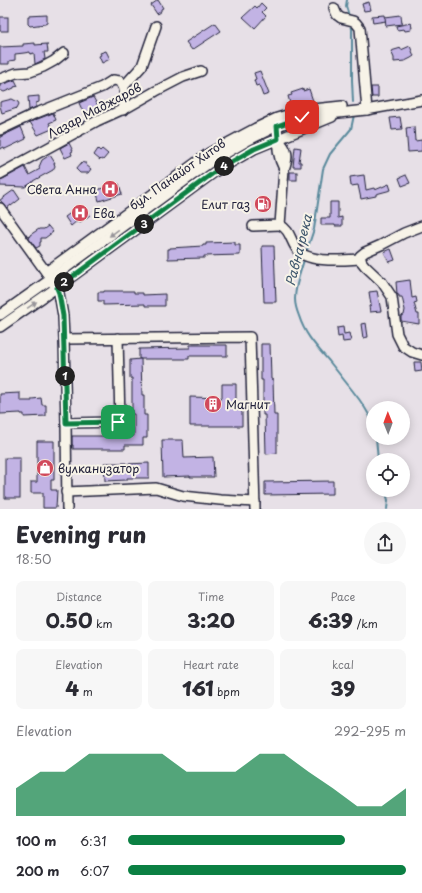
<!DOCTYPE html>
<meta charset="utf-8">
<style>
:root{--surface:#fff;--page:#f7f7f7;--text:#2b2b33;--muted:#7c7c81;--accent:#0b8043}
body{margin:0;font-family:"Playpen Sans",sans-serif;background:var(--page);color:var(--text);height:100vh;display:flex;flex-direction:column;font-size:15px;white-space:nowrap}
*{box-sizing:border-box;margin:0}
p{font-size:13px;color:var(--muted)}
.icon{flex:none;width:22px;height:22px;fill:none;stroke:currentColor;stroke-width:2;stroke-linecap:round;stroke-linejoin:round}
.map{position:relative;height:509px;overflow:hidden}
.side{display:flex;flex-direction:column;background:var(--surface);flex:1}
.side>*{flex:none}
.needle{width:26px;rotate:359deg}
.controls{position:absolute;left:366px;top:401px;display:grid;gap:8px}
.controls a{display:grid;place-items:center;width:44px;height:44px;border-radius:50%;background:var(--surface);box-shadow:0 2px 10px #0003;font-size:20px}
.pin{position:absolute;display:grid;place-items:center;width:34px;height:34px;color:#fff;margin:-17px;border-radius:8px;box-shadow:0 2px 6px #0006}
.km{position:absolute;width:20px;height:20px;margin:-10px;border-radius:50%;background:#222;color:#fff;font-size:11px;line-height:20px;text-align:center}
.round{display:grid;place-items:center;flex:none;width:42px;height:42px;border-radius:21px;background:var(--page)}
.headline{display:flex;align-items:center;justify-content:space-between;height:68px;padding:0 16px}
h1{font-size:22px;font-weight:800;line-height:30px}
.stats{display:grid;grid-template-columns:repeat(3,1fr);gap:6px;height:68px;padding:4px 16px}
.stats div{display:grid;align-content:center;border-radius:8px;background:var(--page);text-align:center}
.stats b{font-size:20px;font-weight:800}
.stats small{font-size:11px;font-weight:400}
.stats p{font-size:11px}
.chart{height:112px;padding:8px 16px}
.chart p{display:flex;justify-content:space-between}
.chart svg{width:100%;height:72px;margin-top:4px;fill:var(--accent);opacity:.7}
ul{padding:0 16px;list-style:none;font-size:13px}
li{display:grid;grid-template-columns:64px 48px 1fr;align-items:center;height:30px}
li i{height:10px;border-radius:5px;background:var(--accent)}
.map>svg:first-child{display:block}
</style>
<div class="map">
<svg width="422" height="509" viewBox="0 0 422 509">
<rect width="100%" height="100%" fill="#e7e0e7"/>
<filter id="ink" filterUnits="userSpaceOnUse"><feTurbulence type="fractalNoise" baseFrequency=".025" numOctaves="2"/><feDisplacementMap in="SourceGraphic" scale="8" xChannelSelector="R" yChannelSelector="G"/><feConvolveMatrix kernelMatrix="1 2 1 2 8 2 1 2 1" color-interpolation-filters="sRGB"/></filter>
<g filter="url(#ink)">
<g fill="none" stroke-linecap="round" stroke-linejoin="round">
<g stroke="#5a8a9c" stroke-width="2">
<polyline points="347,0 346,6 349,16"/>
<polyline points="351,24 352,29 352,80 353,102"/>
<polyline points="306,253 314,229 323,169 330,154 351,129 354,115"/>
<path d="M305,257C301,270 295,285 295,299C295,304 297,311 299,316C305,335 316,346 329,361C337,371 344,380 352,390C360,400 368,411 373,423"/>
<polyline points="376,438 378,460"/>
<polyline points="385,490 388,500 387,509"/>
</g>
</g>
<g fill="#c2b3e4" stroke="#22223b">
<polygon points="158,0 163,8 161,9 161,11 157,14 151,5"/>
<polygon points="369,2 371,10 364,11 362,4"/>
<polygon points="261,3 266,8 262,12 266,16 255,28 243,17 255,6 257,8"/>
<polygon points="47,15 47,23 45,24 30,26 28,24 28,16"/>
<polygon points="385,15 386,21 373,23 372,16"/>
<polygon points="401,15 402,24 386,26 385,17"/>
<rect x="0" y="17" width="8" height="14"/>
<polygon points="215,23 221,31 192,50 186,42"/>
<polygon points="411,23 412,28 410,28 411,30 405,31 404,29 397,30 396,26"/>
<polygon points="35,43 35,45 47,44 48,52 44,52 45,59 35,64 34,53 30,54 30,52 24,53 15,54 15,60 9,61 9,64 0,64 0,47 23,46 23,44"/>
<polygon points="410,46 414,56 411,58 405,61 394,62 394,58 391,51 401,48 401,50"/>
<polygon points="106,51 110,59 102,63 99,56 101,55 100,53"/>
<polygon points="260,71 269,94 263,96 259,85 256,86 254,80 256,79 254,73"/>
<polygon points="15,80 18,86 14,87 14,88 4,92 0,90 0,85"/>
<polygon points="371,87 378,87 378,97 372,97"/>
<polygon points="303,89 303,91 309,89 313,101 291,107 288,96 292,95 291,93"/>
<polygon points="39,96 39,102 36,103 36,107 29,110 28,97"/>
<polygon points="93,97 98,106 84,114 79,103"/>
<polygon points="12,99 18,102 19,104 17,108 2,113 0,106 0,102"/>
<polygon points="53,113 56,120 49,123 52,129 38,135 30,122"/>
<polygon points="400,117 402,129 392,130 390,118"/>
<polygon points="21,127 26,139 5,149 4,147 0,149 0,137"/>
<polygon points="414,127 415,141 422,140 422,151 408,152 406,128"/>
<polygon points="69,143 73,151 71,152 72,155 65,158 60,148"/>
<polygon points="295,147 301,148 299,162 301,162 301,167 293,167"/>
<polygon points="98,149 100,151 102,149 108,154 103,160 101,159 100,160 94,155"/>
<polygon points="50,155 55,163 54,163 55,166 53,170 33,181 33,182 25,187 0,186 0,180 3,179 25,167 29,175 40,169 39,167 42,160"/>
<polygon points="82,162 84,163 86,163 86,165 91,169 88,173 80,173 76,169"/>
<rect x="290" y="172" width="7" height="8"/>
<polygon points="364,175 366,190 374,188 375,190 389,184 391,190 376,194 376,196 361,199 358,185 351,186 350,177"/>
<polygon points="406,175 410,183 402,186 399,178"/>
<polygon points="119,184 122,194 99,201 96,190"/>
<polygon points="14,190 20,199 11,206 11,205 7,208 0,200"/>
<polygon points="330,202 338,202 338,218 342,217 342,226 335,226 335,225 321,225 321,218 330,218"/>
<polygon points="84,207 90,215 80,222 78,220 71,226 65,217 76,209 78,211"/>
<polygon points="48,226 53,232 45,238 41,238 41,242 40,242 40,246 36,248 29,239 30,235 39,229 44,229"/>
<polygon points="235,242 235,245 240,245 240,255 204,256 204,258 168,259 168,249 170,249 170,248 203,246 203,245 206,245 206,243"/>
<polygon points="262,246 274,246 276,302 264,302"/>
<polygon points="391,249 395,260 389,262 384,252"/>
<polygon points="410,280 412,298 416,297 417,302 414,303 417,314 419,314 419,324 401,321 401,316 404,315 405,310 402,297 399,297 399,295 398,295 397,294 396,282"/>
<polygon points="104,291 134,291 134,293 143,293 143,295 165,294 165,306 145,306 145,304 103,305 103,301 98,301 98,292 104,292"/>
<polygon points="377,291 381,311 370,312 369,306 371,305 369,292"/>
<polygon points="366,323 368,337 363,338 361,324"/>
<polygon points="343,327 344,334 349,333 351,341 343,342 342,336 338,337 337,328"/>
<polygon points="261,344 270,344 271,379 273,380 274,415 277,415 277,453 266,454 265,415 263,415 263,380 261,380"/>
<polygon points="190,345 227,345 227,356 189,356 189,359 139,359 139,349 190,348"/>
<polygon points="141,359 142,395 144,395 144,415 147,415 147,438 143,438 143,445 125,445 125,449 73,449 73,445 72,445 72,436 134,436 134,414 132,414 132,378 130,378 130,360"/>
<polygon points="414,362 421,362 422,371 415,372"/>
<polygon points="222,384 236,384 236,405 242,405 242,426 190,426 190,397 222,398"/>
<polygon points="20,393 20,401 32,401 32,399 41,398 42,405 46,405 46,416 24,417 24,414 21,414 21,413 0,414 0,394"/>
<polygon points="162,440 183,440 184,458 213,457 214,477 190,477 190,476 163,477"/>
<polygon points="37,441 54,441 54,480 51,480 51,490 57,490 56,508 43,508 43,493 31,493 31,482 37,482"/>
<rect x="5" y="458" width="15" height="40"/>
<polygon points="104,463 126,463 126,464 149,463 149,478 127,478 127,480 105,481"/>
<polygon points="333,481 333,494 265,495 265,482"/>
</g>
<g fill="none" stroke-linecap="round" stroke-linejoin="round">
<defs>
<g id="minor">
<polyline points="334,8 337,15 341,18 353,21 356,23 360,28 367,110"/>
<polyline points="0,79 16,73 30,72 43,67 54,61 64,53"/>
<polyline points="124,86 142,66 156,26"/>
<path d="M277,126C278,142 276,154 284,169"/>
<path d="M0,130L34,114L102,87L113,80L120,81C127,91 125,99 123,110"/>
<polyline points="0,174 97,121 128,107 156,91 183,77 201,71"/>
<polyline points="0,208 46,272 59,293 63,316 64,339 66,423 67,509"/>
<path d="M280,225C290,230 290,239 296,248C306,264 344,260 361,259"/>
<path d="M253,226L280,225L284,169C289,156 288,150 278,139"/>
<polyline points="422,226 404,233 381,245 365,252 360,256 361,261 365,266 382,282 392,297 397,334 403,346 412,352 422,355"/>
<polyline points="46,272 209,153 256,128 277,118 304,110 342,106"/>
<polyline points="0,315 51,279 209,163 247,141 277,126 302,117 366,110 422,100"/>
<polyline points="0,327 66,281 216,171 254,149 332,117"/>
<polyline points="64,339 250,337 255,509"/>
<polyline points="66,423 118,422 120,421 118,338"/>
<polyline points="66,492 156,488 183,496 220,500 255,502"/>
</g>
</defs>
<use href="#minor" stroke="#22223b" stroke-width="12"/>
<use href="#minor" stroke="#f7f3e8" stroke-width="9"/>
</g>
<defs><path id="oneway-solid" d="M-6-.8H1V-3.2L6.5 0L1 3.2V.8H-6Z"/></defs>
<g fill="#97959a">
<use href="#oneway-solid" transform="translate(114 233) rotate(144)"/>
<use href="#oneway-solid" transform="translate(32 305) rotate(-35)"/>
</g>
</g>
<g fill="none" stroke-linecap="round" stroke-linejoin="round" filter="url(#ink)">
<defs>
<polyline id="route" points="118,422 66,423 63,316 59,293 57,288 216,171 254,149 278,139 277,126 302,117"/>
</defs>
<use href="#route" stroke="#fff" stroke-width="8"/>
<use href="#route" stroke="#0b8043" stroke-width="5"/>
</g>
<defs>
<symbol id="hospital-disc" viewBox="-11 -11 22 22"><circle r="9.5" fill="#d1495b" stroke="#f7f3e8"/><path d="M-5-5h3v3.5h4V-5h3V5h-3V1.5h-4V5h-3Z" fill="#fff"/></symbol>
<symbol id="fuel-disc" viewBox="-11 -11 22 22"><circle r="9.5" fill="#d1495b" stroke="#f7f3e8"/><path d="M-5.5-6h7V0h2V4h1.3V-2.5L3-4.5l.8-.8L6-3V5H2.5V1h-1V6h-7ZM-4.2-4.7v3.2H.2V-4.7Z" fill="#fff"/></symbol>
<symbol id="building-disc" viewBox="-11 -11 22 22"><circle r="9.5" fill="#d1495b" stroke="#f7f3e8"/><path d="M-4-6H4V6H1V3H-1V6H-4ZM-2.5-4.3h1.7v1.8h-1.7ZM.8-4.3h1.7v1.8H.8ZM-2.5-1h1.7V.8h-1.7ZM.8-1h1.7V.8H.8Z" fill="#fff"/></symbol>
<symbol id="shop-disc" viewBox="-11 -11 22 22"><circle r="9.5" fill="#d1495b" stroke="#f7f3e8"/><path d="M-5-2.5h2.3a2.7 3.5 0 0 1 5.4 0H5L5.5 6h-11ZM-1.5-2.5h3a1.5 2.3 0 0 0-3 0Z" fill="#fff"/></symbol>
</defs>
<g fill-rule="evenodd">
<use href="#hospital-disc" x="100" y="179" width="20" height="20"/>
<use href="#fuel-disc" x="253" y="194" width="20" height="20"/>
<use href="#hospital-disc" x="70" y="203" width="20" height="20"/>
<use href="#building-disc" x="203" y="394" width="20" height="20"/>
<use href="#shop-disc" x="35" y="458" width="20" height="20"/>
</g>
<g text-anchor="middle" dominant-baseline="central" stroke-width="4" stroke-linejoin="round" paint-order="stroke">
<g font-size="12" fill="#22223b" stroke="#f7f3e8">
<text transform="translate(94 110) rotate(-28)">Лазар Маджаров</text>
<text transform="translate(177 174) rotate(-35)">бул. Панайот Хитов</text>
</g>
<g font-size="12" fill="#22223b" stroke="#f7f3e8" text-anchor="start">
<text x="97" y="189" text-anchor="end">Света Анна</text>
<text x="250" y="204" text-anchor="end">Елит газ</text>
<text x="93" y="213">Ева</text>
<text x="226" y="404">Магнит</text>
<text x="58" y="468">вулканизатор</text>
</g>
<g font-size="13" font-style="italic" fill="#3e566c" stroke="#f7f3e8">
<text transform="translate(298 250) rotate(-76)">Равна река</text>
</g>
</g>
</svg>
<div class="controls">
<a><svg class="needle" viewBox="-14 -14 28 28"><path d="M0-13l5 13h-10z" fill="#e53935"/><path d="M0 13l5-13h-10z" fill="#7c7c81"/></svg></a>
<a><svg class="icon" aria-label="locate" viewBox="0 0 24 24"><circle cx="12" cy="12" r="6"/><path d="M12 2v4M12 18v4M2 12h4M18 12h4"/></svg></a>
</div>
<div class="pin" style="left:118px;top:422px;background:#1e9e55"><svg class="icon" aria-label="arrive" viewBox="0 0 24 24"><path d="M6 21V4h12l-3 4 3 4H6"/></svg></div>
<div class="pin" style="left:302px;top:117px;background:#d93025"><svg class="icon" aria-label="check" viewBox="0 0 24 24"><path d="M5 12l5 5 9-10"/></svg></div>
<b class="km" style="left:65px;top:376px">1</b>
<b class="km" style="left:64px;top:282px">2</b>
<b class="km" style="left:144px;top:224px">3</b>
<b class="km" style="left:224px;top:166px">4</b>
</div>
<section class="side">
<div class="headline"><div><h1>Evening run</h1><p>18:50</p></div><a class="round"><svg class="icon" aria-label="share" viewBox="0 0 24 24"><path d="M12 15V3M7 8l5-5 5 5M5 13v7h14v-7"/></svg></a></div>
<div class="stats">
<div><p>Distance</p><b>0.50<small> km</small></b></div>
<div><p>Time</p><b>3:20</b></div>
<div><p>Pace</p><b>6:39<small> /km</small></b></div>
</div>
<div class="stats">
<div><p>Elevation</p><b>4<small> m</small></b></div>
<div><p>Heart rate</p><b>161<small> bpm</small></b></div>
<div><p>kcal</p><b>39</b></div>
</div>
<div class="chart"><p><span>Elevation</span>292–295 m</p>
<svg viewBox="0 0 160 44" preserveAspectRatio="none"><path d="M0 44V27L10 17L20 17L30 6L40 6L50 6L60 6L70 17L80 17L90 17L100 6L110 6L120 17L130 27L140 38L150 38L160 27V44z"/></svg>
</div>
<ul>
<li><b>100 m</b>6:31<i style="width:78%"></i></li>
<li><b>200 m</b>6:07<i style="width:100%"></i></li>
</ul>
</section>
